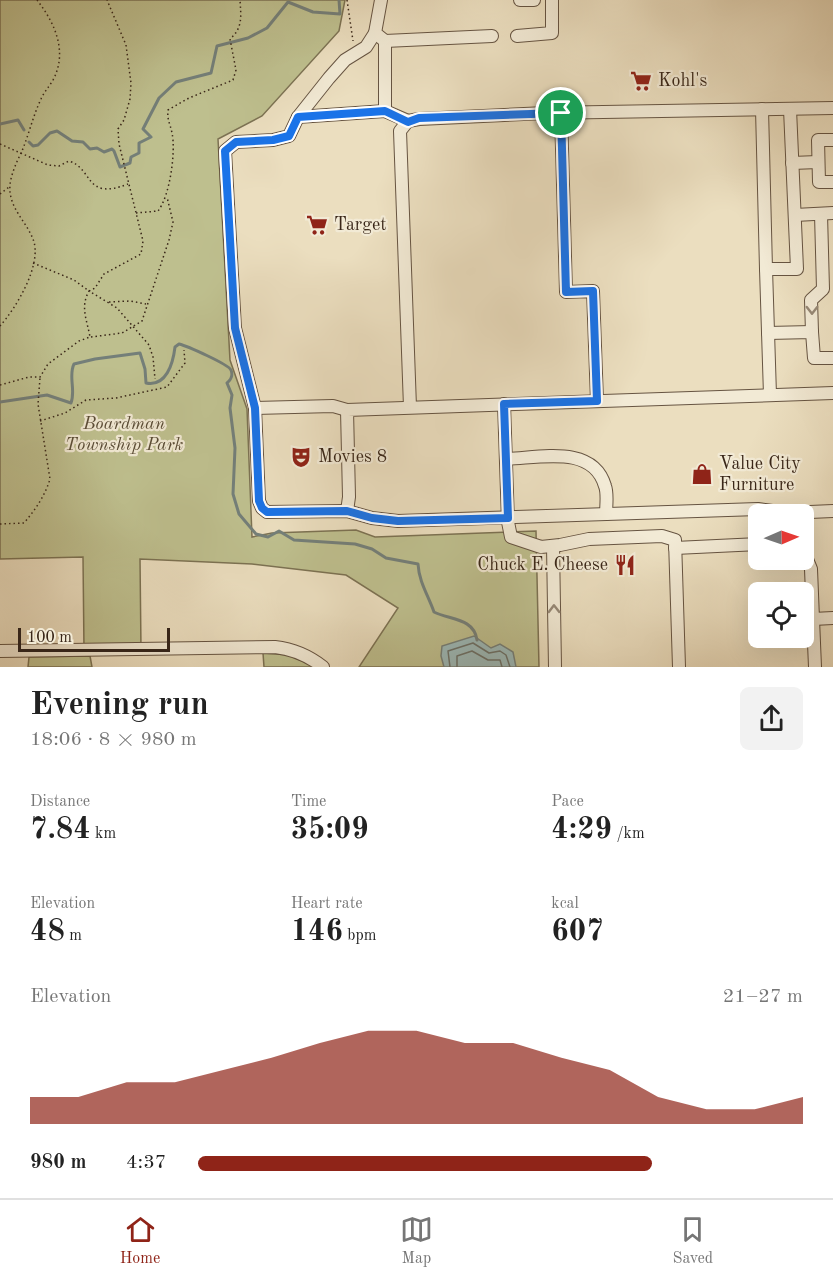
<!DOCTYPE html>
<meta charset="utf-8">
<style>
:root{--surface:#fff;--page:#f2f2f2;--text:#222;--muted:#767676;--line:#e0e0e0;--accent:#8f2418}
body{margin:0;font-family:"Old Standard TT",serif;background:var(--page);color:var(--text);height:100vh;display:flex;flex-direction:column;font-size:22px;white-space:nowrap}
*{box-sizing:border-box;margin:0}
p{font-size:20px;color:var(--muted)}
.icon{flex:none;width:33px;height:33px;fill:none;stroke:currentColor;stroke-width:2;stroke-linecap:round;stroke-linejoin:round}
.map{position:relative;height:667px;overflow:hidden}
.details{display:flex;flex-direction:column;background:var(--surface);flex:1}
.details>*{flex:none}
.needle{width:39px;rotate:88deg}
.buttons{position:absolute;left:748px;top:504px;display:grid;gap:12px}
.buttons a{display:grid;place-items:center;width:66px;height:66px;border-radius:9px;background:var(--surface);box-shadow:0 6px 24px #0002;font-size:30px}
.scale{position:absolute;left:18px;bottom:15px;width:152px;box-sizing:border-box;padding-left:6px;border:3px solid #392618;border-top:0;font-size:16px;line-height:21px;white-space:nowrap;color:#392618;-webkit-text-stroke:4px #f2ead5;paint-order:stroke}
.pin{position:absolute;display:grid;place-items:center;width:51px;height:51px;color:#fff;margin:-26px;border:3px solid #fff;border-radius:50%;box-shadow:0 2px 6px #0007}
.round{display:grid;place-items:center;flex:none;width:63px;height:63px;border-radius:9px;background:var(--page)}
.headline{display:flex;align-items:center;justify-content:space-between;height:102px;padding:0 30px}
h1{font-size:33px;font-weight:800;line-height:45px}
.stats{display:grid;grid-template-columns:repeat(3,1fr);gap:9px;height:102px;padding:6px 30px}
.stats div{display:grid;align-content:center}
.stats b{font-size:30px;font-weight:800}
.stats small{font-size:16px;font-weight:400}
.stats p{font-size:16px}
.chart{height:168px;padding:12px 30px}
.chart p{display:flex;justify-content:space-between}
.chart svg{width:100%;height:108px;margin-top:6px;fill:var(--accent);opacity:.7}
ul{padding:0 30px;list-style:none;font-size:20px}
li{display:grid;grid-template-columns:96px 72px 1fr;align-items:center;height:45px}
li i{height:15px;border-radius:8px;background:var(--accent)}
.dock{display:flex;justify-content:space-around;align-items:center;height:84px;border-top:2px solid var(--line);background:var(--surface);font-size:16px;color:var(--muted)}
.dock a{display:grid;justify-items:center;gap:3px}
.dock .selected{color:var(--accent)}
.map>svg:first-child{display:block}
</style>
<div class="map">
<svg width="833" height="667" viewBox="0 0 833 667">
<rect width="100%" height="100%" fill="#ebdebf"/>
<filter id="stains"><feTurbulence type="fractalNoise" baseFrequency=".00333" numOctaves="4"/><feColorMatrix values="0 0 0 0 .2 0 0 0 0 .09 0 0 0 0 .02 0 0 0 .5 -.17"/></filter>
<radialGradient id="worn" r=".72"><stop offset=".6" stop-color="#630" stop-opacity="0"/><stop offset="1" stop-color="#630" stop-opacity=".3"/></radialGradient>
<g fill="#bebf8e" stroke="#7c7253" stroke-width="1.5">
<polygon points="0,0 345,0 339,31 262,116 218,139 230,360 247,409 252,537 272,533 356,530 375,537 536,531 539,667 359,667 398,608 346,575 252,564 140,559 141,649 84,650 83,557 0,559"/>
<polygon points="263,653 289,655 315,667 264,667"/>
<polygon points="90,656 92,667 28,667 29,657"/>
</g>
<polygon fill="#9bbaba" stroke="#747f79" stroke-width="1.5" points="474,636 491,648 500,644 513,652 516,667 444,667 441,656 442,646"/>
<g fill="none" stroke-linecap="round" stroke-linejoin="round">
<g stroke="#6a7069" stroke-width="1.5">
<polyline points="450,667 448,651 473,643 489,653 500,651 506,655 510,667"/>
<polyline points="457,667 457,656 472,651 488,660 500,660 502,667"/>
</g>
<g stroke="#747f79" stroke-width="3">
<polyline points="0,124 18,120 24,130"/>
<polyline points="29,142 33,146 38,145 50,133 57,131 72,141 83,142 90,149 97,148 104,152 112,149 114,151 120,167 130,163 131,157 139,153 139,143 151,137 143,129 159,98 176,82 211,73 217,46 248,38 267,28 288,2 313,12 340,14 339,0"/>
<path d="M0,402L47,395L71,403C76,390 68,376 74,364L95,359L140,353L145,369L146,383C166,387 173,364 175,347L179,344C187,346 228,364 231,370C233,375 231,380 227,383L232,395L230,408L235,448L233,494L239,514L256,534L268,537L279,531L294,540L355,544L372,549L386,558L418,564C419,582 428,595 434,612C450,620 474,618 477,640"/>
</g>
<defs>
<g id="minor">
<polyline points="381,0 375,33 385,41 385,111 408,121"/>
<polyline points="520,0 534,0"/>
<polyline points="375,33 366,47 345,60 329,78 298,117 289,136 273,140 236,142 225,151 235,328 255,408 259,501 262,508 267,512 347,511 372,518 398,521 758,509 787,513 833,511"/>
<polyline points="517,36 552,33 552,0"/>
<polyline points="385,41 492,36"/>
<polyline points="762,109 766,269"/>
<polyline points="561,113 566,292 593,291 597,401"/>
<polyline points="298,117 385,111"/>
<polyline points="833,140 818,140 819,182 833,182"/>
<polyline points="792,163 818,162"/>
<polyline points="795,215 833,213"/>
<polyline points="812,332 811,300 823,289 821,214"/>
<polyline points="768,333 812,332 814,358 833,358"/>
<polyline points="770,395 766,269 797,269 790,109"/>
<polyline points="504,404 508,522 511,537 541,547 560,545 589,539 662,536 675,540 679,667"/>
<polyline points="410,407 400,131 408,121 419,119 545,113 833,108"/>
<polyline points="255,408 333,406 347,410"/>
<path d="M506,459C539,458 593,444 605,486C608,494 606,506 606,514"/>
<polyline points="347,511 349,497 347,410 833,393"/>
<polyline points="553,546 555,667"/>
<polyline points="675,548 759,544"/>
<polyline points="804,552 811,569 813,619 833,618"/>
<polyline points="813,619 815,667"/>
<path d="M0,651L275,647C293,649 309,656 323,667"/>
</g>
</defs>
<use href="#minor" stroke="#665442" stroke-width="14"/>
<g stroke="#392618" stroke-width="1.5" stroke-dasharray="1.5 3" stroke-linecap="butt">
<polyline points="347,0 353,41"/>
<path d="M0,144L48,165L59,166L69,161C94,169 84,201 128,184"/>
<polyline points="0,194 9,187"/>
<path d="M136,213L158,211C170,196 176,151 172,133C170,123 167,120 168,110L189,98L233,80L236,70L230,39C243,28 241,16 240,0"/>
<polyline points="33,263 74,280 89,291 95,288 104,274 141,254 143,241 119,144 118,129 124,120 130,99 131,83 126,45 107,0"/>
<polyline points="109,302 130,301 146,304"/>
<path d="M0,326C16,308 43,264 33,239C26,221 8,207 10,185C11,174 17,161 22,151C29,134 33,116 41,99C44,92 49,87 53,80C68,52 55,23 37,0"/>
<polyline points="91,337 122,333 142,321 169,240 173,222 167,197"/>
<path d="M0,385L29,377H40L48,364L79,341L90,337C87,320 80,307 89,291L117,308L149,345L153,357L155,379"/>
<polyline points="40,421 65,413 86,400 116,398 167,387 185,363 184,350"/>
<path d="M0,524L24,523C35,510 45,496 50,479L38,404L40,378"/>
</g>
<use href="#minor" stroke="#f2ead5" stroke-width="12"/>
</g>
<defs><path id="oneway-chevron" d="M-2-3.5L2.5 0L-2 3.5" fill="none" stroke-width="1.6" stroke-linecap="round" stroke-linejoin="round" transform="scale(1.5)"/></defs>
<g stroke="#968876">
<use href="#oneway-chevron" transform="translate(812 310) rotate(90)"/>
<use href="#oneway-chevron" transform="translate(554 609) rotate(-91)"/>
</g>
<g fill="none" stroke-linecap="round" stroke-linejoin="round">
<defs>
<polygon id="route" points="385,111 408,122 419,118 561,113 566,292 593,291 597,401 504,404 508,518 398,521 372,518 347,511 267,512 262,508 259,501 255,408 235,328 225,151 236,142 273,140 289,136 298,117"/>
</defs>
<use href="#route" stroke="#fff" stroke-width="12"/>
<use href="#route" stroke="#1a73e8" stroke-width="8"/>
</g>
<defs>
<symbol id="supermarket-bare" viewBox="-9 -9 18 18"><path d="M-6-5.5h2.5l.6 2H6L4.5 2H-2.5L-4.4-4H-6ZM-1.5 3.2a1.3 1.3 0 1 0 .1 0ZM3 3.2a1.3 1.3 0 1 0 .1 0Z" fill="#8f2418" stroke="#f2ead5" stroke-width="2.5" paint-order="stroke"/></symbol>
<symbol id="theatre-bare" viewBox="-9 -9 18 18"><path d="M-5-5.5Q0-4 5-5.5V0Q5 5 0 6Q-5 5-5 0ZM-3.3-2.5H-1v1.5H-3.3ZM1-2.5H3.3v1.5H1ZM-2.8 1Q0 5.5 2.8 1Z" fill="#8f2418" stroke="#f2ead5" stroke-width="2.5" paint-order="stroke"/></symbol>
<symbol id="shop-bare" viewBox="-9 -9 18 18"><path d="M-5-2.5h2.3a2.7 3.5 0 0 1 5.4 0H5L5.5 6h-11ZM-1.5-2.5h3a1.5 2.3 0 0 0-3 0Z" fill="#8f2418" stroke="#f2ead5" stroke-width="2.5" paint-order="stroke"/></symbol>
<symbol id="restaurant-bare" viewBox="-9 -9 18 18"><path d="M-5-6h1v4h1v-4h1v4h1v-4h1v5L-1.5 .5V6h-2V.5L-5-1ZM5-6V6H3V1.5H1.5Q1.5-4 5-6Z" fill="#8f2418" stroke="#f2ead5" stroke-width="2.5" paint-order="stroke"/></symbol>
</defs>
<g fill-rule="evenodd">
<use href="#supermarket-bare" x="626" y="66" width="30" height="30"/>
<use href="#supermarket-bare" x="302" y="210" width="30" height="30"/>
<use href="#theatre-bare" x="286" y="442" width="30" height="30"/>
<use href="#shop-bare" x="687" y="459" width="30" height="30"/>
<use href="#restaurant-bare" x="610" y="550" width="30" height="30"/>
</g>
<g text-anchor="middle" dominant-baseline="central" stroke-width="4.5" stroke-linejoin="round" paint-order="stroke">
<g font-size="18" fill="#392618" stroke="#f2ead5" text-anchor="start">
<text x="658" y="81">Kohl's</text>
<text x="334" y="225">Target</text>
<text x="318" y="457">Movies 8</text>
<text x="719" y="464">Value City<tspan x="719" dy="21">Furniture</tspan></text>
<text x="608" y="565" text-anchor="end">Chuck E. Cheese</text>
</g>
<g font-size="18" font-style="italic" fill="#5a4c36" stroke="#f2ead5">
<text x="124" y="424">Boardman<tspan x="124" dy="21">Township Park</tspan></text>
</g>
</g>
<rect width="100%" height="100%" filter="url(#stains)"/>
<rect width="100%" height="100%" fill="url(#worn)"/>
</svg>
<div class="buttons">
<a><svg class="needle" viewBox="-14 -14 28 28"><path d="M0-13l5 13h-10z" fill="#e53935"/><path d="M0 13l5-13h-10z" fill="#767676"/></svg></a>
<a><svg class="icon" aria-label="locate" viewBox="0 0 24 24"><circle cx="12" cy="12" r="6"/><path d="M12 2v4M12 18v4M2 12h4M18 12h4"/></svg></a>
</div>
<div class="scale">100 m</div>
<div class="pin" style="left:561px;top:113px;background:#1e9e55"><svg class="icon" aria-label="arrive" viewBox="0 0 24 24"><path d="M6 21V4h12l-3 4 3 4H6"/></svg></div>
</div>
<section class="details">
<div class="headline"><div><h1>Evening run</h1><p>18:06 · 8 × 980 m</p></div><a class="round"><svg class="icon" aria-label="share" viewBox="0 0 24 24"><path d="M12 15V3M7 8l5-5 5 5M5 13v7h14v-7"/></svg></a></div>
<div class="stats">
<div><p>Distance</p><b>7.84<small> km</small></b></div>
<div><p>Time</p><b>35:09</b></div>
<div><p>Pace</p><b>4:29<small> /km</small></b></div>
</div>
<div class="stats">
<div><p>Elevation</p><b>48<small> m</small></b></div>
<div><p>Heart rate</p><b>146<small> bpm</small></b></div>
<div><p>kcal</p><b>607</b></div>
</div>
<div class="chart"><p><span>Elevation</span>21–27 m</p>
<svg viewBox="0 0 160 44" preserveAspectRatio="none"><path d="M0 44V33L10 33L20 27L30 27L40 22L50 17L60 11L70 6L80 6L90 11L100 11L110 17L120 22L130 33L140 38L150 38L160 33V44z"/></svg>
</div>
<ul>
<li><b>980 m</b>4:37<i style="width:75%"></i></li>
</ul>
</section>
<nav class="dock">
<a class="selected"><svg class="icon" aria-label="home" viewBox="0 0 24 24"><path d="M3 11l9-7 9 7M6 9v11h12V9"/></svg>Home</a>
<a><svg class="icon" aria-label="map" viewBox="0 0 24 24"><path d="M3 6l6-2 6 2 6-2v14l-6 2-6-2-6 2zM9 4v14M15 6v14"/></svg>Map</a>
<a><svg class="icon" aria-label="saved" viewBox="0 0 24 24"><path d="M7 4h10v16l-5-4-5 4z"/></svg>Saved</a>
</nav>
